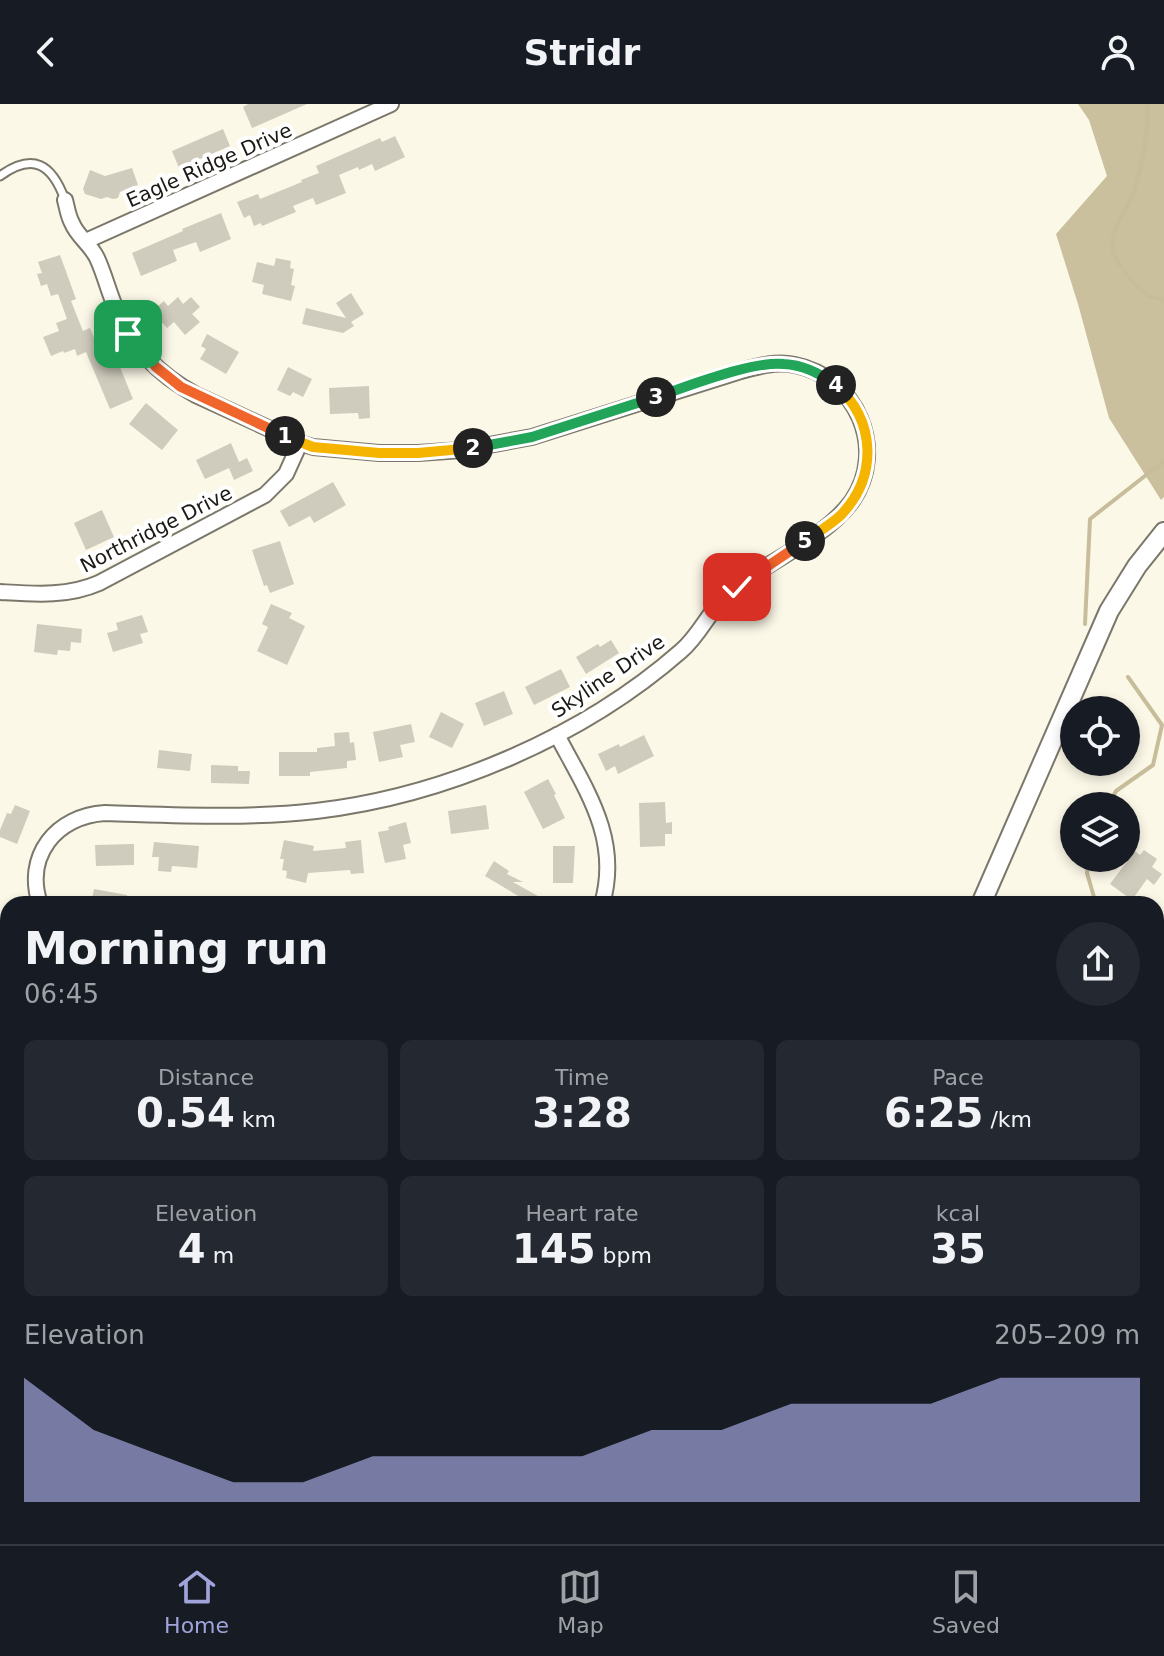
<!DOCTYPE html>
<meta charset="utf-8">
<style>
:root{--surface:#171b24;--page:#242831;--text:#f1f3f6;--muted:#9ea1a6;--line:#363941;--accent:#a0a4da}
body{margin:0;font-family:"DejaVu Sans",sans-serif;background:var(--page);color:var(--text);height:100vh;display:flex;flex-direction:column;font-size:30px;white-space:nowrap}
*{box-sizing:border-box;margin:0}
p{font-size:26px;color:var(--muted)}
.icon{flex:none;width:44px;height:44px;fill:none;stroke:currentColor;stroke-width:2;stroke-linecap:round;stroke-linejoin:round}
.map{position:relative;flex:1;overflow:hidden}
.panel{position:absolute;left:0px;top:792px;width:1164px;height:648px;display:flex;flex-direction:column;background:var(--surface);border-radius:24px 24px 0 0;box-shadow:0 4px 12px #0003}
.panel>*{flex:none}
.controls{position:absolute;left:1060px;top:592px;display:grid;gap:16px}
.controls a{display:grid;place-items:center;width:80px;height:80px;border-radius:50%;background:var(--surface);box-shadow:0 4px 12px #0003;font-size:40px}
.pin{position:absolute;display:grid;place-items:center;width:68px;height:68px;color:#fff;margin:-34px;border-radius:16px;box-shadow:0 4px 12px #0006}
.km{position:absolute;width:40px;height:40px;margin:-20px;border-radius:50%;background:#222;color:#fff;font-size:22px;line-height:40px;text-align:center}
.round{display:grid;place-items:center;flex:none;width:84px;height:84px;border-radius:42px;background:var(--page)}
.overview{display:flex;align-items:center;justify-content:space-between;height:136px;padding:0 24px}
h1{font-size:44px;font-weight:700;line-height:60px}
.figures{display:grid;grid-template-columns:repeat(3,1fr);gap:12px;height:136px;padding:8px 24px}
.figures div{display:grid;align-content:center;border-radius:12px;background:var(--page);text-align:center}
.figures b{font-size:40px;font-weight:700}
.figures small{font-size:22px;font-weight:400}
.figures p{font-size:22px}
.chart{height:224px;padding:16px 24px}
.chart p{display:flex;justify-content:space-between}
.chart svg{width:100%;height:144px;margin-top:8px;fill:var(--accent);opacity:.7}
header{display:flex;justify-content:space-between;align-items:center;height:104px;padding:0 24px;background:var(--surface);font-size:36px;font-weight:700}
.tabs{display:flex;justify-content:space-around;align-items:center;height:112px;border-top:2px solid var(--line);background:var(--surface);font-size:22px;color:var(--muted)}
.tabs a{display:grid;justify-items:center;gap:4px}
.tabs .selected{color:var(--accent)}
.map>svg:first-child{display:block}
</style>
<header><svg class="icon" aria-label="back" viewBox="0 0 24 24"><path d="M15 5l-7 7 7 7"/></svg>Stridr<svg class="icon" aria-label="person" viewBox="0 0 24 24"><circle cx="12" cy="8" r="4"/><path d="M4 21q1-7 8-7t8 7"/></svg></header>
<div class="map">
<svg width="1164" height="1440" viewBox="0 0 1164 1440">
<rect width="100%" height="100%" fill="#fcf8e8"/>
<polygon fill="#f4eac9" points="1162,1270 1164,1270 1164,1440 1094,1440 1095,1432 1156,1432 1156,1282"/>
<g fill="#cac09d">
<polygon points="1078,0 1164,0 1164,393 1161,396 1109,314 1078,200 1056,130 1107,72 1089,16"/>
<polygon points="1156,1150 1164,1151 1164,1270 1162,1270 1156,1282"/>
<polygon points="865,1432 1006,1432 1000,1440 863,1440"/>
</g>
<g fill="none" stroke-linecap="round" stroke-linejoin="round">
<g stroke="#c7bd9a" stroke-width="4">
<path d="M1147,0C1150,20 1141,67 1134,87C1128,104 1114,120 1112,139C1110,154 1135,182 1146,190C1151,194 1158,194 1164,196"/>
<polyline points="1085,520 1090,415 1164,357"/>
<polyline points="1108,702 1116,687 1153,661 1162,621 1128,573"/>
<polyline points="1089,754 1087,769 1096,800"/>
<polyline points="138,1432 141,1440"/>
<polyline points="934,1440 942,1432"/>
</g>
</g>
<g fill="#d0ccbd">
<polygon points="248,0 307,0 252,24 243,3"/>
<polygon points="223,25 230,42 179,64 172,47"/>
<polygon points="395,32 405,53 375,67 372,60 359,66 358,63 339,71 346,89 316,101 313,94 293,102 296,108 262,122 261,119 254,122 250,111 244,114 237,98 258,90 260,95 302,78 301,76 319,69 316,62 380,34 382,38"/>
<polygon points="132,64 138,81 120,88 118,94 113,95 107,93 101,95 85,90 83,85 90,66 105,72"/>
<polygon points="221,109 231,135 200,148 196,138 173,146 177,157 141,172 132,149 183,127 182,125"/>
<polygon points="60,151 76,195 71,197 83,227 90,224 103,256 115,251 133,295 110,305 86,248 77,252 75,245 64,249 63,247 51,252 43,233 59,227 56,219 67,215 58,190 51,192 47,180 41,182 37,170 42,169 38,158"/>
<polygon points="276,154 291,157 290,164 294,165 291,181 295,182 291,197 262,190 264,181 252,178 257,158 274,162"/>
<polygon points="351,189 364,210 351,218 354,222 343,229 302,220 306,204 346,214 336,199"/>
<polygon points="178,193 183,200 191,193 200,203 192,210 200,218 185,231 174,218 167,224 152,207 164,197 168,202"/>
<polygon points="207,230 239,248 226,270 200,255 206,245 201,242"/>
<polygon points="288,263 312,275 303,293 293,288 290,292 277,286"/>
<polygon points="369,282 370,314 359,315 358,309 330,310 329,284"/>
<polygon points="146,299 178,326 162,346 129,320"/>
<polygon points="231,339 239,358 247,354 253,367 234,376 229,364 205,375 196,356"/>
<polygon points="333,378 346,401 314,419 310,412 289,423 280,407"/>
<polygon points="102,406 114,433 86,446 74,419"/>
<polygon points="280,437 294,480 270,489 267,481 264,482 252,446"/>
<polygon points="271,500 292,509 289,514 305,522 287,561 257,547 268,523 262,520"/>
<polygon points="142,511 148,528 140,530 143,539 113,548 107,529 118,526 116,519"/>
<polygon points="37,520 82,525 81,539 71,538 70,547 58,546 57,551 34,548"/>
<polygon points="611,536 619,549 586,570 576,553 598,540 600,543"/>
<polygon points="561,565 570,583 534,601 525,583"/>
<polygon points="504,587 513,610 484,622 475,599"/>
<polygon points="441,608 464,620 452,644 429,633"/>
<polygon points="411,620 415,638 400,641 403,653 379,658 373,628"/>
<polygon points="349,628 350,639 354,638 356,656 347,657 347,664 310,668 310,672 279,672 279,648 317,648 317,644 335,642 334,629"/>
<polygon points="644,631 654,652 618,670 615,662 606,667 598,650 619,640 620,643"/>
<polygon points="159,646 192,650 190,667 157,664"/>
<polygon points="211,661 238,662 238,667 250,667 249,680 211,679"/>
<polygon points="548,675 556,690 554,691 565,714 543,725 524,688"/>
<polygon points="665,698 666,719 672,718 672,730 665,730 665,742 640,743 639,699"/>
<polygon points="15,701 30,707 17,740 0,733 0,726 7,709 11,710"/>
<polygon points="486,701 489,725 451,730 448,707"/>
<polygon points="406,718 411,739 403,741 406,755 385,759 378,728 389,726 388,723"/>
<polygon points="284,736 314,742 313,747 346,744 345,738 361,736 364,769 351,770 350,766 308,769 306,779 286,774 287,767 282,766 284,755 280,755"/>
<polygon points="154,738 199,742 197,764 172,762 171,768 158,767 159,753 152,753"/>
<polygon points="134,740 134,761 96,762 95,741"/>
<polygon points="553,742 575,742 573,779 553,779"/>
<polygon points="1144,746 1157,755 1152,763 1162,770 1154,781 1147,775 1132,796 1110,780 1135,747 1140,751"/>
<polygon points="494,757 509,767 507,770 523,778 513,778 552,800 523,800 525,796 485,772"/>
<polygon points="94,785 127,791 126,800 91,800"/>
</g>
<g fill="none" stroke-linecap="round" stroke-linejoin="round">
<defs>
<path id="service" d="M0,72C33,48 52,60 65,96"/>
<g id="minor">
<polyline points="86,137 391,0"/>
<path d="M0,488C34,490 67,493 99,479L265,391L286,370L300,339"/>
<path d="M557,631C586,686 621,735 602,800"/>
<path d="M40,800C24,752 56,712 105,709C175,711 246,715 316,707C445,692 583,633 681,547C700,531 709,507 727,491C763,458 823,437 852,397C888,345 856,273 795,261C776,257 759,262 741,267L532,333L462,346L418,349H379L313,343L300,339L196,291C161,272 132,244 117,207C109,190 105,171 97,154C91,141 77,132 72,119C68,112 67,103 65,96"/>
<polyline points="0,1066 8,1058"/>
<polyline points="1156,1137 1164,1138"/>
<polyline points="0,1341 8,1375"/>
<polyline points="463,1432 465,1440"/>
<polyline points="8,1440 10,1432"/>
</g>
<g id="secondary">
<polyline points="981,800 1109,507 1137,462 1164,428"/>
<polyline points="759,1440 759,1432"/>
</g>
</defs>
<use href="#service" stroke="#7b776a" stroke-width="11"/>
<use href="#minor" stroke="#7b776a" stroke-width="18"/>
<use href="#secondary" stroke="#7b776a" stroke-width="22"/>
<use href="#service" stroke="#fff" stroke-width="7"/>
<use href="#minor" stroke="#fff" stroke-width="14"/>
<use href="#secondary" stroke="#fff" stroke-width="18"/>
</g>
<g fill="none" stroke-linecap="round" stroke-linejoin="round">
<defs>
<polyline id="split-1" points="128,230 156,263 181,283 285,332"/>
<polyline id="split-2" points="285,332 313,343 379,349 418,349 473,344"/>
<polyline id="split-3" points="473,344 532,333 656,293"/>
<path id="split-4" d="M656,293C689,282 751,257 784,260C804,261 821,270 836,281"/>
<path id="split-5" d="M805,437C817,429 830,421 841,411C878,372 876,317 836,281"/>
<polyline id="split-6" points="737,483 805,437"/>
</defs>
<use href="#split-1" stroke="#fff" stroke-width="16"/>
<use href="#split-2" stroke="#fff" stroke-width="16"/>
<use href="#split-3" stroke="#fff" stroke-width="16"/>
<use href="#split-4" stroke="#fff" stroke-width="16"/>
<use href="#split-5" stroke="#fff" stroke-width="16"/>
<use href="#split-6" stroke="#fff" stroke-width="16"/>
<use href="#split-1" stroke="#f0652b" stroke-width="10"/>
<use href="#split-2" stroke="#f5b400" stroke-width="10"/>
<use href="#split-3" stroke="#22a559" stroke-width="10"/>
<use href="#split-4" stroke="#22a559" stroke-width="10"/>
<use href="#split-5" stroke="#f5b400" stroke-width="10"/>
<use href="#split-6" stroke="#f0652b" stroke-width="10"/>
</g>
<g text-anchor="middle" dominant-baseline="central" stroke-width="8" stroke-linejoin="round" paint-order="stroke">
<g font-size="20" fill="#1b1914" stroke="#fff">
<text transform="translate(209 61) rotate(-24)">Eagle Ridge Drive</text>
<text transform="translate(156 425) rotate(-27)">Northridge Drive</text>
<text transform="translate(608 572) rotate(-34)">Skyline Drive</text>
</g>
</g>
</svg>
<div class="controls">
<a><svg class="icon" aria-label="locate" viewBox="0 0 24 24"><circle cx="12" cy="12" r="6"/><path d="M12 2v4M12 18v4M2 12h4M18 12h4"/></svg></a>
<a><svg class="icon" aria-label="layers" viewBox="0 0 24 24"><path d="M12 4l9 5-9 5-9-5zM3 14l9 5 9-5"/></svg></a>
</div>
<div class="pin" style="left:128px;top:230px;background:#1e9e55"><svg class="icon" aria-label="arrive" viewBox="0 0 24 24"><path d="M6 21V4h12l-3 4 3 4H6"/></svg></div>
<div class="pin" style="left:737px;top:483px;background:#d93025"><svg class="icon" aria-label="check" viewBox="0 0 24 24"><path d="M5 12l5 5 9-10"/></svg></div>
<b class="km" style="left:285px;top:332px">1</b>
<b class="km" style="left:473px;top:344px">2</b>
<b class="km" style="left:656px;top:293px">3</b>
<b class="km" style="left:836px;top:281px">4</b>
<b class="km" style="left:805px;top:437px">5</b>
<section class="panel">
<div class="overview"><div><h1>Morning run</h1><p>06:45</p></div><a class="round"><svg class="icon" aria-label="share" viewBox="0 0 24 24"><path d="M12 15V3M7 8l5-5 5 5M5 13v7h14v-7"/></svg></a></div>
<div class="figures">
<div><p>Distance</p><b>0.54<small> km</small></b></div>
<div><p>Time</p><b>3:28</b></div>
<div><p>Pace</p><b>6:25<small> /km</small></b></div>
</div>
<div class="figures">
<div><p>Elevation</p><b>4<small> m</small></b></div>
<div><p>Heart rate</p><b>145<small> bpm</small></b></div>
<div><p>kcal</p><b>35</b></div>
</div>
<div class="chart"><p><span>Elevation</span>205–209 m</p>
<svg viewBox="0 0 160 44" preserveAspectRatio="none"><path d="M0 44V6L10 22L20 30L30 38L40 38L50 30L60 30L70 30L80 30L90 22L100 22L110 14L120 14L130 14L140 6L150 6L160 6V44z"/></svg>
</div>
</section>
</div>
<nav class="tabs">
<a class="selected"><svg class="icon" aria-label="home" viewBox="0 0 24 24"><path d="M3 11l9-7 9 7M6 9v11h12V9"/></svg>Home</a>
<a><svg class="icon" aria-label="map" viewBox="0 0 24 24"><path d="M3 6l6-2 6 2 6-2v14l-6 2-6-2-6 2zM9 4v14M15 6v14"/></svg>Map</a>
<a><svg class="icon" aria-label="saved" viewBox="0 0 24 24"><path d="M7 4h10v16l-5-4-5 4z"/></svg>Saved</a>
</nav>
